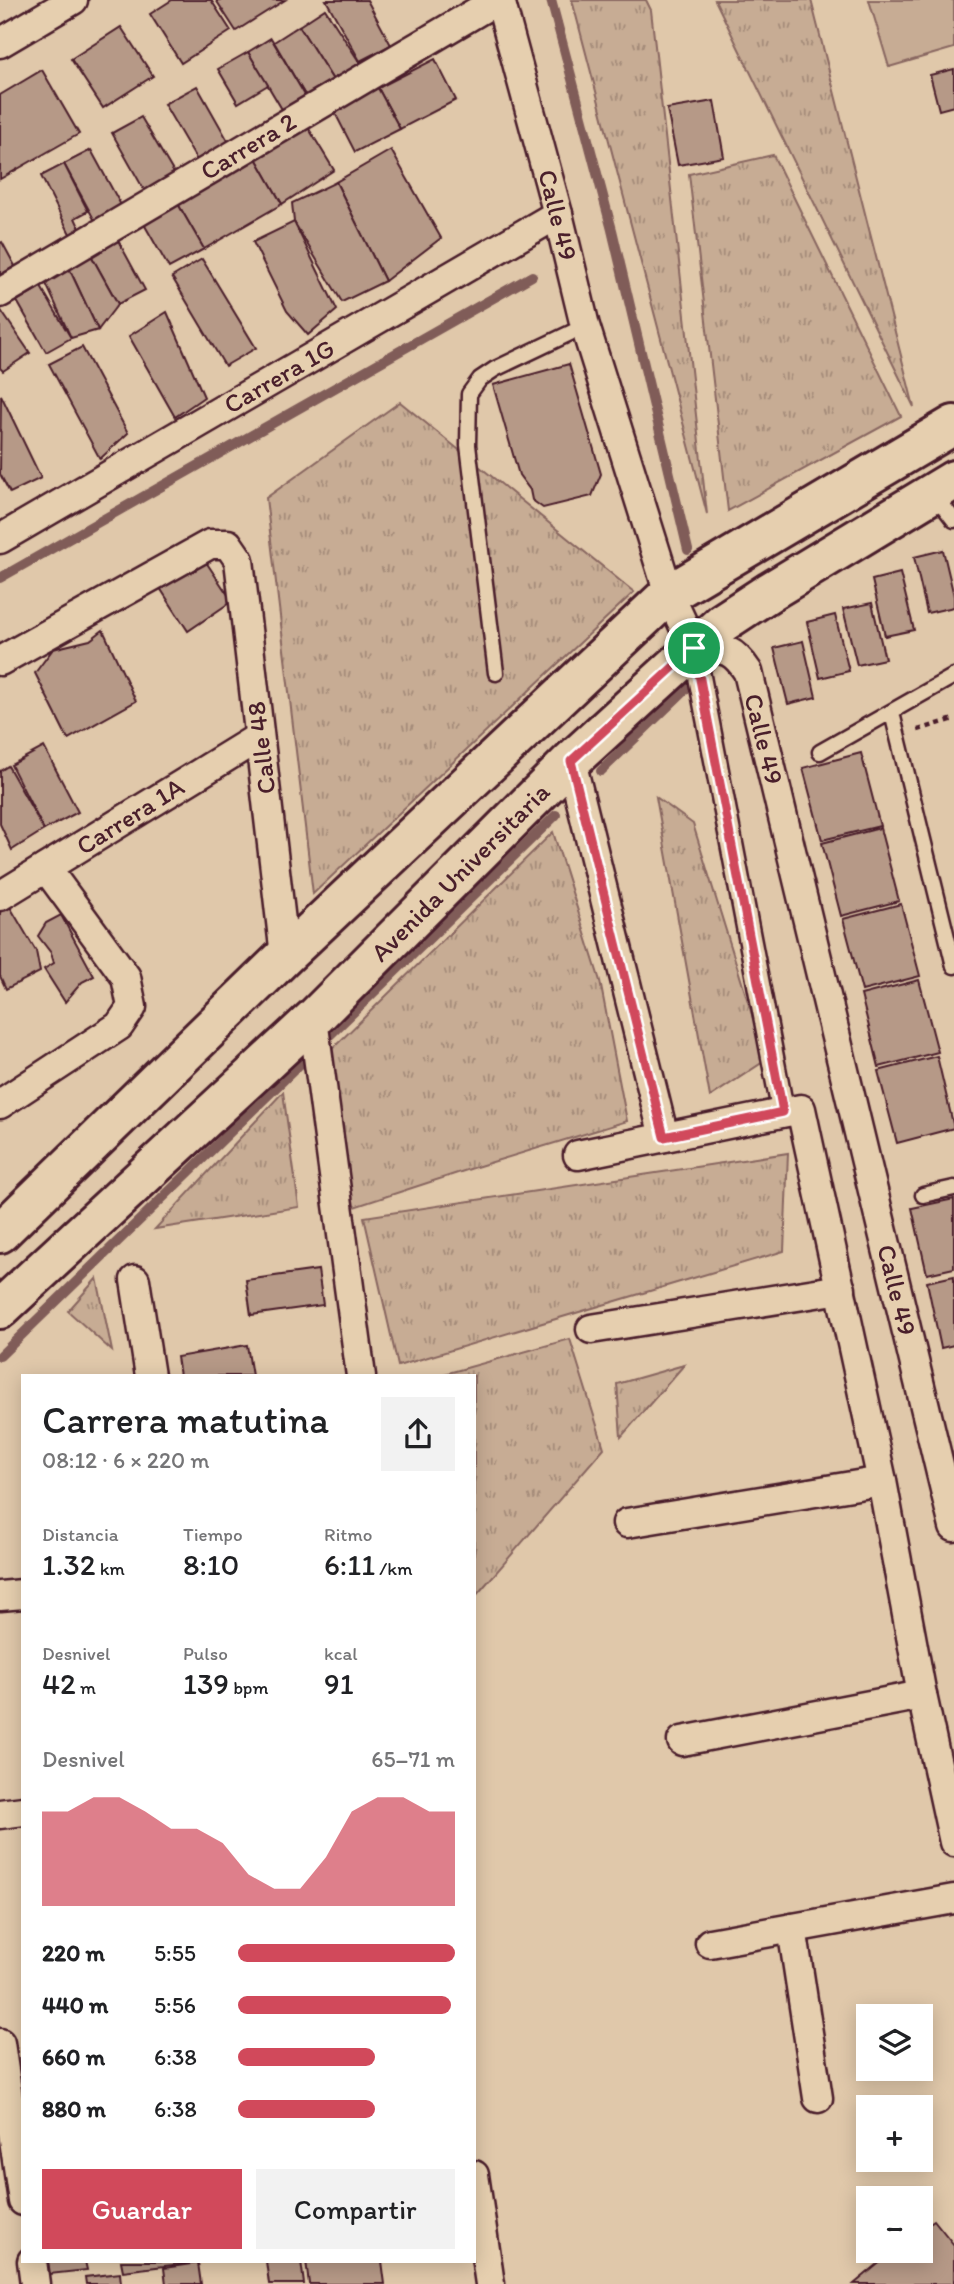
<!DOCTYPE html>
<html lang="es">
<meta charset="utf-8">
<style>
:root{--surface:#fff;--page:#f2f2f2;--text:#202124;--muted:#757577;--accent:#d1495b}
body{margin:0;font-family:Itim,sans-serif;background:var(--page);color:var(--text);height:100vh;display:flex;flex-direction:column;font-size:26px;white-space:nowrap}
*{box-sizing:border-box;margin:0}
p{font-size:23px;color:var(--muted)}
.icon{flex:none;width:38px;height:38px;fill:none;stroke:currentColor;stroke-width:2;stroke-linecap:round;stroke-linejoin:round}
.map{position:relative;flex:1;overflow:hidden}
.sheet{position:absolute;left:21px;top:1374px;width:455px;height:889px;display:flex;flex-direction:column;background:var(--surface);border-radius:0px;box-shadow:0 4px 18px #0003}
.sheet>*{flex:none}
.controls{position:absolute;left:856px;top:2004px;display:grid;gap:14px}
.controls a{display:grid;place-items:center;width:77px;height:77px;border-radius:0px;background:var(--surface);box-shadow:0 4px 18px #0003;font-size:35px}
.pin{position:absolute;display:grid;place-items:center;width:60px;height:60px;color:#fff;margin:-30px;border:4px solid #fff;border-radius:50%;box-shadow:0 2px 7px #0007}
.round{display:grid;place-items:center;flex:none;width:74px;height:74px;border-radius:0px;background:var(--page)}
.overview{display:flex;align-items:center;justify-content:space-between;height:119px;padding:0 21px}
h1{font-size:38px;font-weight:600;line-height:52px}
.figures{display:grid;grid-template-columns:repeat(3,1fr);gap:10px;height:119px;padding:7px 21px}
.figures div{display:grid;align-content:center}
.figures b{font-size:30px;font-weight:600}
.figures small{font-size:19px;font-weight:400}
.figures p{font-size:19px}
.chart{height:196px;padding:14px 21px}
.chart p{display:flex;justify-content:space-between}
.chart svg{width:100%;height:126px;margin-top:7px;fill:var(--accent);opacity:.7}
.button{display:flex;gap:14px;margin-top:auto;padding:14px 21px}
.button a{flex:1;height:80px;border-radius:0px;background:var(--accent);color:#fff;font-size:28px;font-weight:600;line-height:80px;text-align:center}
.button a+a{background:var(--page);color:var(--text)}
ul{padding:0 21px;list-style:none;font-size:23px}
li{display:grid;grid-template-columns:112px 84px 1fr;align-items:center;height:52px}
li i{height:18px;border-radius:9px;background:var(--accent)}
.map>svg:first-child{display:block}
</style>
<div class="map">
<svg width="954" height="2284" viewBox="0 0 954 2284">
<defs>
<pattern id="grass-tufts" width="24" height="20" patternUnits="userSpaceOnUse" patternTransform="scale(1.75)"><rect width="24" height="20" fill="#c7ac94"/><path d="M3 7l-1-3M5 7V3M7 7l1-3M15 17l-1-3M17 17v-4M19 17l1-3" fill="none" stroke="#a48b79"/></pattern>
</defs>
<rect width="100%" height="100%" fill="#e0c8aa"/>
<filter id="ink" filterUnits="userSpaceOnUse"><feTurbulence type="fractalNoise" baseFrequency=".0143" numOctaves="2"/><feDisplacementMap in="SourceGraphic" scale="14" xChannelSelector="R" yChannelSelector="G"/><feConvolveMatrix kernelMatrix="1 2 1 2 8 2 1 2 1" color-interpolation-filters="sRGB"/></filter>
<g filter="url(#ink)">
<g fill="url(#grass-tufts)" stroke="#886660" stroke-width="2">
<polygon points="572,0 646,0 651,10 707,514"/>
<polygon points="715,0 811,0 914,407"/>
<polygon points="773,155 901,416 728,511 689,174"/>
<polygon points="400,402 634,592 313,894 266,498"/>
<polygon points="656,797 693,824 766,1060 710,1097"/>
<polygon points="553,832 600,981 627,1121 476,1167 351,1208 329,1052"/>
<polygon points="283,1092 299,1207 155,1229"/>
<polygon points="788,1153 784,1251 398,1366 364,1217"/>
<polygon points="97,1278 112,1351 68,1311"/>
<polygon points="570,1339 604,1448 474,1598 474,1376 441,1375"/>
<polygon points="684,1365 621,1437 617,1384"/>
</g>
<polygon fill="#c7ac94" stroke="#886660" stroke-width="2" points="869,0 954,0 954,48 889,67"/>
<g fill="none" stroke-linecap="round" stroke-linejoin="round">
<g stroke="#805c59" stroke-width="10">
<polyline points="551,0 612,230 688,550"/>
<polyline points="0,578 532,276"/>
<polyline points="601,771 714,662"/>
<polyline points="0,1356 556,815"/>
</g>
</g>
<g fill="#b69987" stroke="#4a1f2b" stroke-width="2">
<polygon points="172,0 211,0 231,31 181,63 150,14"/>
<polygon points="216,0 285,0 236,31"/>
<polygon points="326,0 367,0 391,45 360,61"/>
<polygon points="325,9 360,63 333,80 299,26"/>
<polygon points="299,26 333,80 306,97 274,42"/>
<polygon points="121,27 153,76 103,108 71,59"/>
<polygon points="271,38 306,97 283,111 248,52"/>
<polygon points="248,52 268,85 238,103 218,69"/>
<polygon points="435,59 456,100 400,129 378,88"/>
<polygon points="954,69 954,106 939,110 930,75"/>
<polygon points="42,70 79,134 0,179 0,95"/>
<polygon points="197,86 231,146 199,164 164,104"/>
<polygon points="378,88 400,129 355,152 334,111"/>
<polygon points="714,101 724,157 678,165 667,109"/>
<polygon points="141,117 178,180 148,197 112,133"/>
<polygon points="306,124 334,170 282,204 253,153"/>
<polygon points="91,150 122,207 95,221 64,164"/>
<polygon points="391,150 441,238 385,281 336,182"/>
<polygon points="253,153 282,204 204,249 174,197"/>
<polygon points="64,164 88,211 75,218 82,233 72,238 41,176"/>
<polygon points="336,182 385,281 342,302 294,222 292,203"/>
<polygon points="174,197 204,249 169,268 140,217"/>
<polygon points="294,222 337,310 308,335 287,311 253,242"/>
<polygon points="114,233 145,290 118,304 87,248"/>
<polygon points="2,242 15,266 0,275 0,243"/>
<polygon points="87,248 118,304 98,330 68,266"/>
<polygon points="202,259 256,348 225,366 172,277"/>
<polygon points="68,266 98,330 71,338 43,277"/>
<polygon points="41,287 71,338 46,352 17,301"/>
<polygon points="0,309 30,353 3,371 0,368"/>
<polygon points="167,312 204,397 175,417 129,336"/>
<polygon points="82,347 128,433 100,459 49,364"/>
<polygon points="569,364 601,474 592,496 543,508 532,500 530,490 519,475 493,385"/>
<polygon points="1,395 41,478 10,493 0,474"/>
<polygon points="943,550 954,596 954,607 927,613 914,557"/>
<polygon points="204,559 232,601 188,631 160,588"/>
<polygon points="900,573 914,630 885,636 872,580"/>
<polygon points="872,603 885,659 857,665 843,609"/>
<polygon points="835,615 849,671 820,678 807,622"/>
<polygon points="103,630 136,701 68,739 35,673 53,649 90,640"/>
<polygon points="803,641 816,697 788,704 774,648"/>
<polygon points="44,747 78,812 44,830 11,765"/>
<polygon points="861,753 880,826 822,840 803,768"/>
<polygon points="8,766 44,830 12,850 0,824 0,771"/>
<polygon points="880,828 899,901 841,916 822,843"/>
<polygon points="6,900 36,951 40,972 6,989 0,976 0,904"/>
<polygon points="901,904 920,976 862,991 843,919"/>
<polygon points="61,915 94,976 82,982 65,1002 44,969 54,963 51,953 38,936 46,923"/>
<polygon points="919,980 938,1052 879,1067 861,995"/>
<polygon points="937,1056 954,1128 897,1143 878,1071"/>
<polygon points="954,1199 954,1268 927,1274 912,1208"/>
<polygon points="318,1270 323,1305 251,1315 246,1280"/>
<polygon points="954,1276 954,1345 941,1348 927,1282"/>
<polygon points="247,1345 252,1376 180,1376 177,1357"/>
<polygon points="934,2220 954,2245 954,2284 854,2284 895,2250 920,2250 920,2230"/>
<polygon points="48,2261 85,2261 87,2270 50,2274"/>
<polygon points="121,2261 198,2261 198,2262 123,2271"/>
<polygon points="266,2261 301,2261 304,2284 269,2284"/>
<polygon points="306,2261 382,2261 385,2284 309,2284"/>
<polygon points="198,2263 201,2284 166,2284 164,2268"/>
<polygon points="120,2273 121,2284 86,2284 85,2277"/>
</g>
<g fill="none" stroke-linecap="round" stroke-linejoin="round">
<defs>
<g id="service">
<polyline points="934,494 954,520"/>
<polyline points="496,673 468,445 469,394 480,379 495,369 585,326"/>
<polyline points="892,713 954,966"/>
<polyline points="820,752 954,676"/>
<polyline points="923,1195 954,1188"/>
</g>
<polyline id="pedestrian" points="694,648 783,1112"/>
<g id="minor">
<path d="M500,0L558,214L585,326L669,594L694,648C723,649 731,646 748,672L954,1527"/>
<polyline points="0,43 73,0"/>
<polyline points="0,293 497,0"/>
<polyline points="0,539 558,214"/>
<polyline points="0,661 210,544 228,544 239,560 285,956"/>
<polyline points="571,761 664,1137"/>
<polyline points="0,896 259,737"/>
<polyline points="313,1019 361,1376"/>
<polyline points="0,1104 119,1026 132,1007 126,977 46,868"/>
<polyline points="578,1155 801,1109 882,1481 922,1695 954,1842"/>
<polyline points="135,1280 150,1376"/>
<polyline points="591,1329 841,1289"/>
<polyline points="627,1523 882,1481"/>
<polyline points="0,1596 23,1594"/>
<polyline points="682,1741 922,1695"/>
<polyline points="0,1814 23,1811"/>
<polyline points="792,1928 818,2098"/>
<polyline points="710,1943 954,1899"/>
<polyline points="0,2043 23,2201"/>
<polyline points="474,2175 490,2284"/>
<polyline points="32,2261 35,2284"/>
</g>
<g id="secondary">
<polyline points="0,1233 285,956 669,594 954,425"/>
<polyline points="0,1309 313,1019 571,761 722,623 771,591 954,480"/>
</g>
</defs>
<use href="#service" stroke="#4a1f2b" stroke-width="19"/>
<use href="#pedestrian" stroke="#4a1f2b" stroke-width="26"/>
<use href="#minor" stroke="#4a1f2b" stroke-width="33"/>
<use href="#secondary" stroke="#4a1f2b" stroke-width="44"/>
<polyline stroke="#4a1f2b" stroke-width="4.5" stroke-dasharray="5 5" stroke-linecap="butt" points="918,730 954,719"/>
<use href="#service" stroke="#e6cfaf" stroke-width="14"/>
<use href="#pedestrian" stroke="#e6cfaf" stroke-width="21"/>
<use href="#minor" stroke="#e6cfaf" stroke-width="28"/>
<use href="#secondary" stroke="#e6cfaf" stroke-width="38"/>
</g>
</g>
<g fill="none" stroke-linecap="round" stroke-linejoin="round" filter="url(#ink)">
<defs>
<polygon id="route" points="694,648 783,1112 664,1137 571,761"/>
</defs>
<use href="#route" stroke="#fff" stroke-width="14"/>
<use href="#route" stroke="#d1495b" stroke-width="9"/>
</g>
<g text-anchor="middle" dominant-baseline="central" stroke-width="5" stroke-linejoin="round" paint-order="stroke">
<g font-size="26" fill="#4a1f2b" stroke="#e6cfaf">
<text transform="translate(248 146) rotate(-31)">Carrera 2</text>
<text transform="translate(558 215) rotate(76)">Calle 49</text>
<text transform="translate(279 376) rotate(-30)">Carrera 1G</text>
<text transform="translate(764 739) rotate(76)">Calle 49</text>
<text transform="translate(261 748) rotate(-97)">Calle 48</text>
<text transform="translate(130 816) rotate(-32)">Carrera 1A</text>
<text transform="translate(460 872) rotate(-45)">Avenida Universitaria</text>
<text transform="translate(897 1290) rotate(76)">Calle 49</text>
</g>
</g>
</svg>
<div class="controls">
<a><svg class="icon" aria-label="layers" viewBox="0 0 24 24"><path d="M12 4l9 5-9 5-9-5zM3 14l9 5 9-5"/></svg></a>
<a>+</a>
<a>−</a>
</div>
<div class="pin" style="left:694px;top:648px;background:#1e9e55"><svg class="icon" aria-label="arrive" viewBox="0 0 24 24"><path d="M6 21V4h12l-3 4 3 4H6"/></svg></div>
<section class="sheet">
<div class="overview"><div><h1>Carrera matutina</h1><p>08:12 · 6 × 220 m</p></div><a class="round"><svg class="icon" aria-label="share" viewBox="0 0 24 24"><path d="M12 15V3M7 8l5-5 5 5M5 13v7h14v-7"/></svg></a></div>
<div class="figures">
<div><p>Distancia</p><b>1.32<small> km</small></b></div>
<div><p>Tiempo</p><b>8:10</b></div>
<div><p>Ritmo</p><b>6:11<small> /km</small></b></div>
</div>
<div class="figures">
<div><p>Desnivel</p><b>42<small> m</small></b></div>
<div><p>Pulso</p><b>139<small> bpm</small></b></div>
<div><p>kcal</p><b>91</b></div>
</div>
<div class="chart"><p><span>Desnivel</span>65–71 m</p>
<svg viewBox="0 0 160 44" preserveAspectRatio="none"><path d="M0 44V11L10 11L20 6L30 6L40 11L50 17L60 17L70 22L80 33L90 38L100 38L110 27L120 11L130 6L140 6L150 11L160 11V44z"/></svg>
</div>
<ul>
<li><b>220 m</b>5:55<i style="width:100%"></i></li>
<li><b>440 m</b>5:56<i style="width:98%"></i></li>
<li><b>660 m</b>6:38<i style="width:63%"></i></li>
<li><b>880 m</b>6:38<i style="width:63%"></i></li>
</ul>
<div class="button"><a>Guardar</a><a>Compartir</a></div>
</section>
</div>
